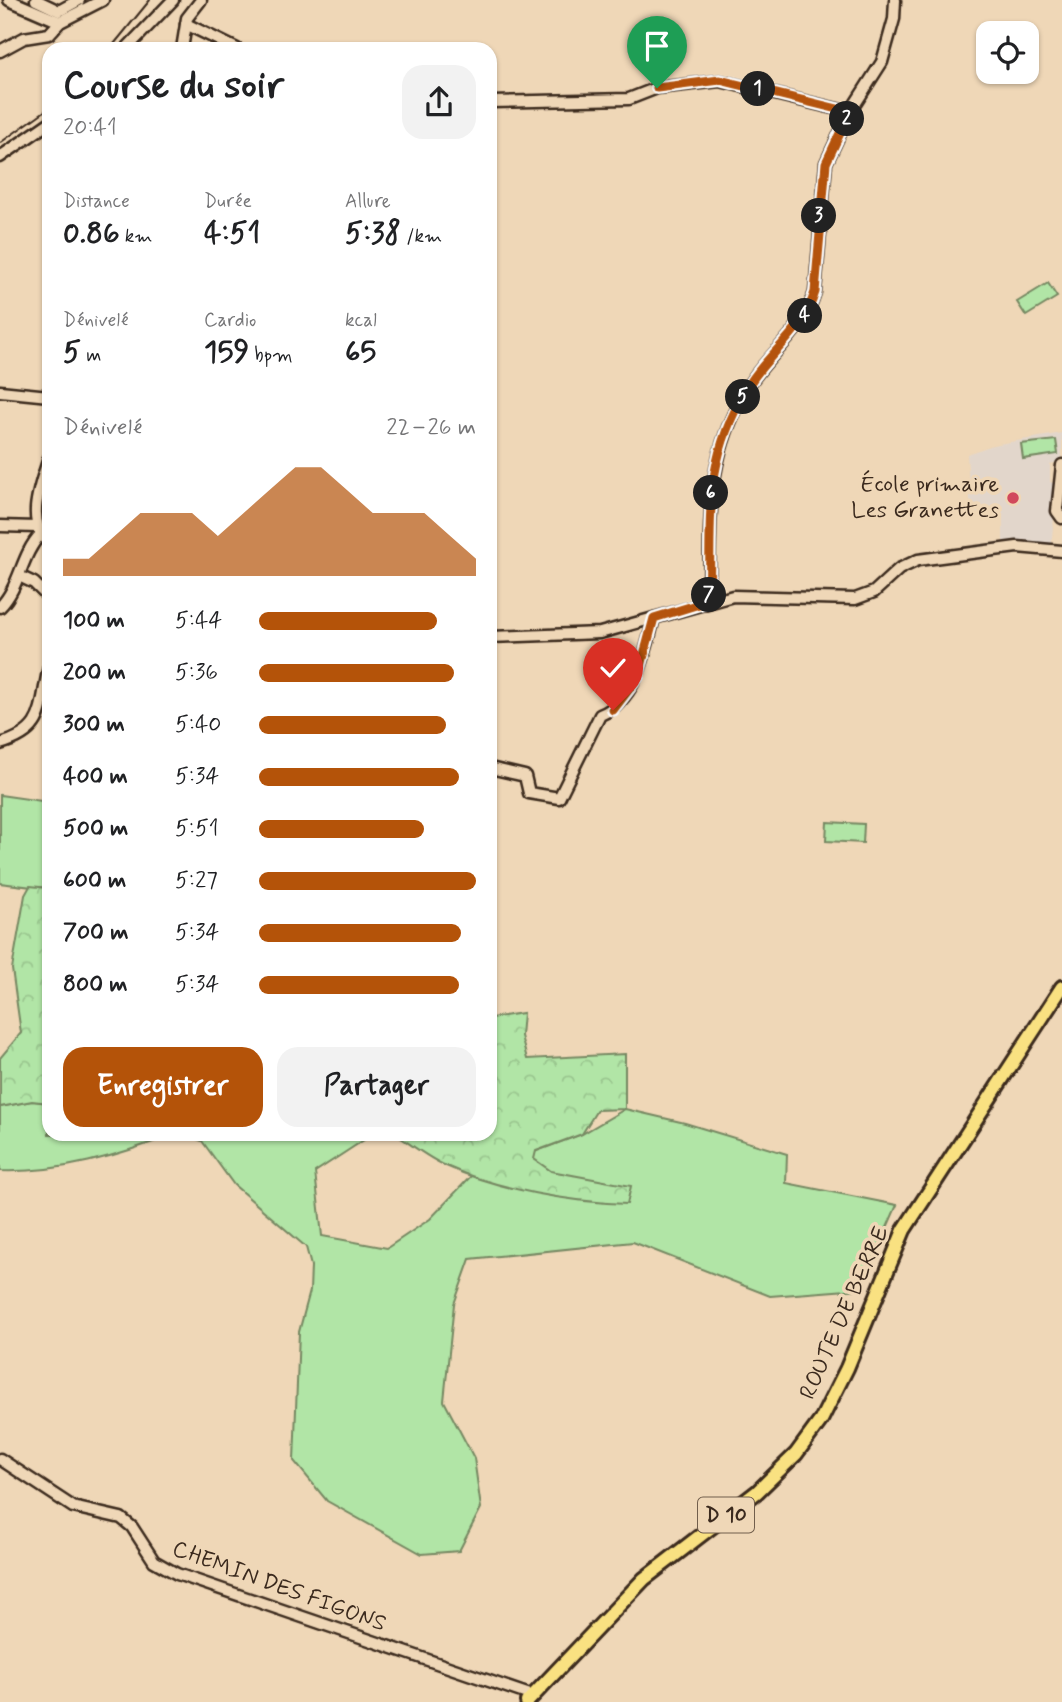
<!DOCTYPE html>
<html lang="fr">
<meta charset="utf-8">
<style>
:root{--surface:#fff;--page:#f2f2f2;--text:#202124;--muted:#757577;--accent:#b45309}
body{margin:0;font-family:Mynerve,sans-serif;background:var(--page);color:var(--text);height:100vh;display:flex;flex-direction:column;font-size:26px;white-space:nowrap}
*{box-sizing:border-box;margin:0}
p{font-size:23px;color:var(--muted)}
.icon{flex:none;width:38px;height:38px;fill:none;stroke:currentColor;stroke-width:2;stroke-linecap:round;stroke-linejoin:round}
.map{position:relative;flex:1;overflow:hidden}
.panel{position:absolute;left:42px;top:42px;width:455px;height:1099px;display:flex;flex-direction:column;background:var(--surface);border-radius:21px;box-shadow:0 2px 5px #0004}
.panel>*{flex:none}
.fabs{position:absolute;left:976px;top:21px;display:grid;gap:14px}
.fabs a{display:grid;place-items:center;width:63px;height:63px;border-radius:14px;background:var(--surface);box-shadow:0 2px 5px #0004;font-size:35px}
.pin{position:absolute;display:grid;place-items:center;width:60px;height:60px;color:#fff;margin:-72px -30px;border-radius:50% 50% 50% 0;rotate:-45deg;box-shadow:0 0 7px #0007}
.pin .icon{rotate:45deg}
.km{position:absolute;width:35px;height:35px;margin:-18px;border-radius:50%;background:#222;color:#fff;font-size:19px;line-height:35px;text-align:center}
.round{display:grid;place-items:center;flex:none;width:74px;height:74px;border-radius:21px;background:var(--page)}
.head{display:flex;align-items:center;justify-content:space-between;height:119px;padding:0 21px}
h1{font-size:38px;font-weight:700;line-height:52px}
.figures{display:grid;grid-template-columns:repeat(3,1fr);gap:10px;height:119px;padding:7px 21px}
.figures div{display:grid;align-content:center}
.figures b{font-size:30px;font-weight:700}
.figures small{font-size:19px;font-weight:400}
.figures p{font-size:19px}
.chart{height:196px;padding:14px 21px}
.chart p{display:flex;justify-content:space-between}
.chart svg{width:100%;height:126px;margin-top:7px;fill:var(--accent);opacity:.7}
.button{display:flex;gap:14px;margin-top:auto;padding:14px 21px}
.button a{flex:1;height:80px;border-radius:21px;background:var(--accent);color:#fff;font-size:28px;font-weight:700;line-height:80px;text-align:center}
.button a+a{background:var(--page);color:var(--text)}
ul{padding:0 21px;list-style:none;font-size:23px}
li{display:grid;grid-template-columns:112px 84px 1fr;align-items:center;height:52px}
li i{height:18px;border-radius:9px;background:var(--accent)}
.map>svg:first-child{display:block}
</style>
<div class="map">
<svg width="1062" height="1702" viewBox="0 0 1062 1702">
<defs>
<pattern id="forest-crowns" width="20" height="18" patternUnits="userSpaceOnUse" patternTransform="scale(1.75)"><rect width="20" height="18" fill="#b1e5a6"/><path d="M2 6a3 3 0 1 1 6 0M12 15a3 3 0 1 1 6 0" fill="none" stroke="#99c58e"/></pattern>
</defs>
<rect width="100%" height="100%" fill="#efd7b7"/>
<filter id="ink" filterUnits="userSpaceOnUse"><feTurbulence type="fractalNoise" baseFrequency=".0143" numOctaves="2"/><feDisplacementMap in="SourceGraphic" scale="14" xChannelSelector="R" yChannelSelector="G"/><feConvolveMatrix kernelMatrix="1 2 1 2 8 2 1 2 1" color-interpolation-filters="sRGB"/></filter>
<g filter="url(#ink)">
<polygon fill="#e2d6cb" points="1062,433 1062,456 1058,462 1050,464 1050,482 1057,484 1051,548 1003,544 1003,513 971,516 967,454 993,445"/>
<g fill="#b1e5a6" stroke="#768862" stroke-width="2">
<polygon points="1048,283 1057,297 1026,316 1017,302"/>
<polygon points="1056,440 1058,454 1023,459 1021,444"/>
<polygon points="0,795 49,802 49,889 0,883"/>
<polygon points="827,822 864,824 863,843 826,841"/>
<path d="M32,1101L49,1103V1134H174C118,1156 60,1173 0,1171V1107Z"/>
<polygon points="625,1109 685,1123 787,1154 786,1183 897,1205 860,1289 770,1296 633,1242 470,1259 454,1304 444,1401 474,1458 481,1508 459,1551 422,1554 327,1501 294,1461 299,1332 310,1291 311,1266 306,1247 234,1185 202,1141 184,1134 373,1134 315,1172 322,1236 387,1248 430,1219 471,1176 582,1134"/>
</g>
<g fill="url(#forest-crowns)" stroke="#768862" stroke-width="2">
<polygon points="30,886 49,888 49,1103 32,1101 0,1107 0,1058 21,1033 12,969 25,895"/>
<path d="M523,1013L521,1036L527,1059L625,1054V1109L597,1110L582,1134L536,1151L534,1159L551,1171L631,1186L627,1204C570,1202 499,1190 446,1166C428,1158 412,1145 395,1134H490V1018Z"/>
</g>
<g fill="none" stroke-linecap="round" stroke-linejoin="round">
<defs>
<g id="minor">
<polyline points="9,0 60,22"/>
<polyline points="36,0 59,11 79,0"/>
<polyline points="186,24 237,49"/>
<polyline points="126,49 173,0"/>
<polyline points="182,49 187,18 201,0"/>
<polyline points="0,51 24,38 49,34 60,22 103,0"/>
<polyline points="490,102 629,99 657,88 720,81 850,112"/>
<polyline points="0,157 49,123"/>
<polyline points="0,391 49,396"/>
<path d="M49,458C41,483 24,523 49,542"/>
<polyline points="1062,465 1057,511 1062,518"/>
<polyline points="0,526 37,527"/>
<polyline points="19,576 34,583 49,598"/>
<path d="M709,601C711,519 704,462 747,388C768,353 803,333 815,292L826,163L850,112L882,62L894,19L895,0"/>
<path d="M0,607C20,587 21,555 40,535"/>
<polyline points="490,637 600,633 733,596 855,599 874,592 899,569 918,560 1017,547 1062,551"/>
<path d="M0,744C46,731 39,709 49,667"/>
<path d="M490,768L525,776L529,793L559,798L600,715C637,700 645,653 654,618"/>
<polyline points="0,1459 73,1507 121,1518 132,1527 154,1561 177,1574 533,1696"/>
</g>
<polyline id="major" points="527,1702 644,1579 757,1492 796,1454 821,1420 847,1368 904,1230 1062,987"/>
</defs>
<use href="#minor" stroke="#3b2a1e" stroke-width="15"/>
<use href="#major" stroke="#3b2a1e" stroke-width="18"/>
<use href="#minor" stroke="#efd7b7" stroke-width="10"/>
<use href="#major" stroke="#f9e181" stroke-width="12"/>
<g stroke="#3b2a1e" stroke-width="2">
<polyline points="110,49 150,0"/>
<polyline points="0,143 49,108"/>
</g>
</g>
</g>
<g fill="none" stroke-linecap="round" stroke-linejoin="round" filter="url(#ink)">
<defs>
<path id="route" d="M613,710L638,677L654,618L709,601C712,517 702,465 747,388C767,353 803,333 815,292L826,163L850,112L720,80L657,88"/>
</defs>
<use href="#route" stroke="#fff" stroke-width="14"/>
<use href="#route" stroke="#b45309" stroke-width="9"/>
</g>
<circle fill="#d1495b" stroke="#efd7b7" stroke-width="2.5" cx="1013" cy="498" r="7"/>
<g text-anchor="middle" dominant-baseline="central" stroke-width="7" stroke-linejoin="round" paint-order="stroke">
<rect fill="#efd7b7" stroke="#715e4c" stroke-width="2" x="698" y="1497.5" width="56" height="35" rx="5"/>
<g font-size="21" font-weight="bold" fill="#3b2a1e">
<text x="726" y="1515">D 10</text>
</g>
<g font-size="23" fill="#3b2a1e" stroke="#efd7b7" text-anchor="end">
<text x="999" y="485">École primaire<tspan x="999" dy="26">Les Granettes</tspan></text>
</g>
<g font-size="23" fill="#3b2a1e" stroke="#efd7b7">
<text transform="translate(845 1313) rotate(-66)">ROUTE DE BERRE</text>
<text transform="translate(279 1587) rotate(20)">CHEMIN DES FIGONS</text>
</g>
</g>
</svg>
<div class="fabs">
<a><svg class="icon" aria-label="locate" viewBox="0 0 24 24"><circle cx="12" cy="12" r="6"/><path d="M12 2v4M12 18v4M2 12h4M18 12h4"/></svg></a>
</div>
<div class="pin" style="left:657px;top:88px;background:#1e9e55"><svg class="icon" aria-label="arrive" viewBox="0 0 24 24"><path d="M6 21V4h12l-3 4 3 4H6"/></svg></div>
<div class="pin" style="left:613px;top:710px;background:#d93025"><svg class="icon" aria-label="check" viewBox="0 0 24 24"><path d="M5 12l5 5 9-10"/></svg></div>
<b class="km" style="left:758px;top:89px">1</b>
<b class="km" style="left:847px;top:119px">2</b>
<b class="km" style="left:819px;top:216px">3</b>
<b class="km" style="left:805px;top:316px">4</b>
<b class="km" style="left:743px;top:397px">5</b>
<b class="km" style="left:711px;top:493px">6</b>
<b class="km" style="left:709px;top:595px">7</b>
<section class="panel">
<div class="head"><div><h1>Course du soir</h1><p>20:41</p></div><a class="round"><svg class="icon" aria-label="share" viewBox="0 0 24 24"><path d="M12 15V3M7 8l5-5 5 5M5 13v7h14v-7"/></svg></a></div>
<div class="figures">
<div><p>Distance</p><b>0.86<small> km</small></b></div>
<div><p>Durée</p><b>4:51</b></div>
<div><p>Allure</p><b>5:38<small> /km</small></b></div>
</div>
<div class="figures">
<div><p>Dénivelé</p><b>5<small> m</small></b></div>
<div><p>Cardio</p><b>159<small> bpm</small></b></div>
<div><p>kcal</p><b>65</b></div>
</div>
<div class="chart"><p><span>Dénivelé</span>22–26 m</p>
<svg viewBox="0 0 160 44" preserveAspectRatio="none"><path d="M0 44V38L10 38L20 30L30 22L40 22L50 22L60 30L70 22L80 14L90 6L100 6L110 14L120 22L130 22L140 22L150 30L160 38V44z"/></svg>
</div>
<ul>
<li><b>100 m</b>5:44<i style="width:82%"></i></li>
<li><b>200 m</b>5:36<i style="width:90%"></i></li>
<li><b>300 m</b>5:40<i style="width:86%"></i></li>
<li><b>400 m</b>5:34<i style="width:92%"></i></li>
<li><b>500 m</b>5:51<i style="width:76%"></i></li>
<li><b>600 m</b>5:27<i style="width:100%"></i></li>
<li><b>700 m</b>5:34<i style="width:93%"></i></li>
<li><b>800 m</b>5:34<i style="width:92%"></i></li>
</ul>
<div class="button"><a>Enregistrer</a><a>Partager</a></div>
</section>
</div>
